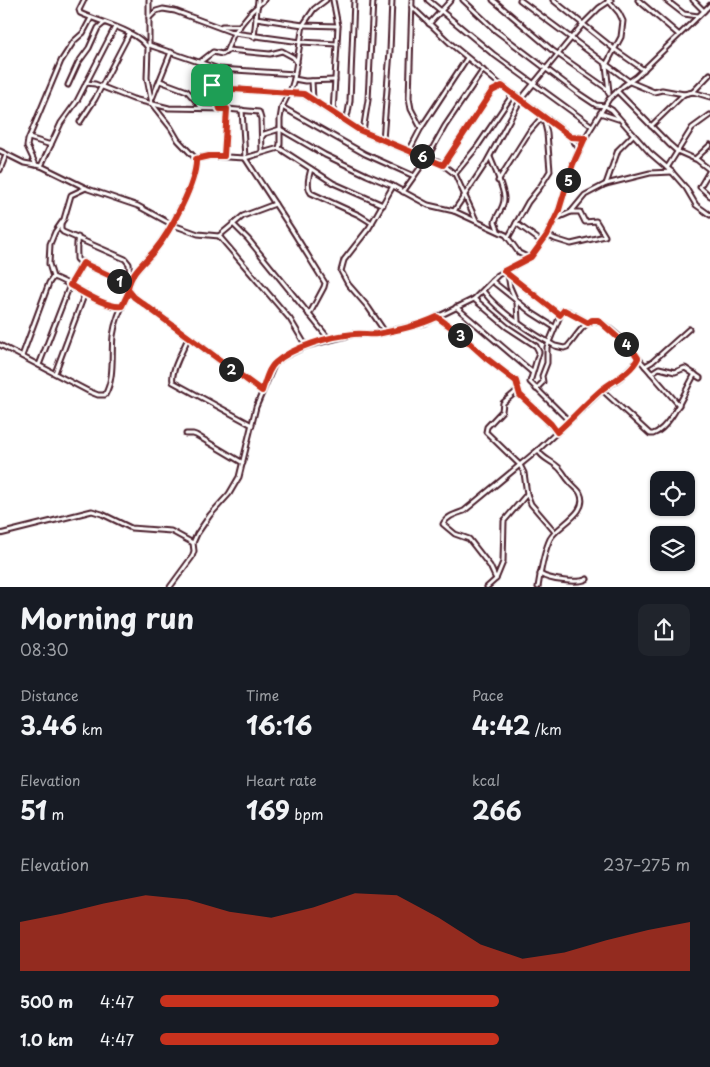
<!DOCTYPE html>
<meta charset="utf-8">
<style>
:root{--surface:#171b24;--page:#20242c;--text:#f1f3f6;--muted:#9ea1a6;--accent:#c8321e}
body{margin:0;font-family:"Playpen Sans",sans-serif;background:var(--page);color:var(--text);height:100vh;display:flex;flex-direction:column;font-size:19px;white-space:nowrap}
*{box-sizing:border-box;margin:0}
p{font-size:16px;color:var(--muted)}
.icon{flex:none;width:28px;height:28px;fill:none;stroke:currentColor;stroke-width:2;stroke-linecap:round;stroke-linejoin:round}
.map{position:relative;height:587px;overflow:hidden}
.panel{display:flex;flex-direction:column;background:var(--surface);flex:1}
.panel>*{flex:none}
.buttons{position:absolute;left:650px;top:471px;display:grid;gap:10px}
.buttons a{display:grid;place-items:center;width:45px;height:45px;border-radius:10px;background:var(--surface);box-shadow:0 1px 4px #0004;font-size:25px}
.pin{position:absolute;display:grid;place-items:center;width:42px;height:42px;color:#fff;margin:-21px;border-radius:10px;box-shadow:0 2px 8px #0006}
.km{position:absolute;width:25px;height:25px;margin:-12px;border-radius:50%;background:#222;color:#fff;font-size:14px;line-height:25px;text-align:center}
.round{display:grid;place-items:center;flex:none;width:52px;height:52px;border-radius:10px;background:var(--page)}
.summary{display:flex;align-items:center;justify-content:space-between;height:85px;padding:0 20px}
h1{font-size:28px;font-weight:700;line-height:38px}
.stats{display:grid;grid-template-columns:repeat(3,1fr);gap:8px;height:85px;padding:5px 20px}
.stats div{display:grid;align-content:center}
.stats b{font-size:25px;font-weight:700}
.stats small{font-size:14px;font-weight:400}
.stats p{font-size:14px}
.chart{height:140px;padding:10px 20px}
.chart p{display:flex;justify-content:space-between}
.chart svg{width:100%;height:90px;margin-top:5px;fill:var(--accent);opacity:.7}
ul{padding:0 20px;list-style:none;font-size:16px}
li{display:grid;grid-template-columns:80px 60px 1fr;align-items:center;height:38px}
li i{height:12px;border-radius:6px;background:var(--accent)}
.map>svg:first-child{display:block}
</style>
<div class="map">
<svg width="710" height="587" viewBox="0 0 710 587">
<rect width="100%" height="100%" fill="#fff"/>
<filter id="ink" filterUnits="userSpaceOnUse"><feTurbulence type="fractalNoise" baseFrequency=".02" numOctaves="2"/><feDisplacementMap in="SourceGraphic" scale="10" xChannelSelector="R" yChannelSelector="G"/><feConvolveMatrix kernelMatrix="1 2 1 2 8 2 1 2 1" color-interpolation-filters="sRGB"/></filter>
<g filter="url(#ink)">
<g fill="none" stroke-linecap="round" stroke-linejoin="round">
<defs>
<g id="minor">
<path d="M84,0L79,10L80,13C99,22 137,30 148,48L147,78L152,104L171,128L178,140L196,159C197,182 170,231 155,250C147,260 136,268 131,280C127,287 128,292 134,297L262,391"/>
<polyline points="149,0 149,45"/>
<polyline points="333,0 338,26 333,113"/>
<polyline points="412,0 409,98 411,109 421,128"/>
<polyline points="428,0 493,54 592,126"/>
<polyline points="463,0 495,30 578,93 596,105 605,106 612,110 650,153 672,172 686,188 696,205 710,215"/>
<polyline points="493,0 552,50 606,88 609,94"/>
<polyline points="520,0 630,82 654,92 662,90 684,94"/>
<polyline points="553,0 614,49 644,70"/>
<polyline points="608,0 619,13 623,21 621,37 606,65 609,92"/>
<polyline points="638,0 678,34"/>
<polyline points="666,0 684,14 698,16"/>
<polyline points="693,0 704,11"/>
<polyline points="412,7 451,44 497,82 564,131 571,137 579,149"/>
<polyline points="149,18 156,11 163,9 175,11 234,33 301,42 337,44"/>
<polyline points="256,18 303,25 338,26"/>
<polyline points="429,24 451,0"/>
<polyline points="222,26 240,26"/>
<polyline points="254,37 258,0"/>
<polyline points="149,45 219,69 295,74"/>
<polyline points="228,50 270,54 282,51 293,57 297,62"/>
<polyline points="200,62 213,52 222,54 226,52 234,33 251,12 264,0"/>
<polyline points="210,67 210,81 220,109"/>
<polyline points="211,74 224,85 233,89 303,94 359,130 409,151 438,161 455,174 476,220"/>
<polyline points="294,79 305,81 335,80"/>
<polyline points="160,81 187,91 202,108"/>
<polyline points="312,81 313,100"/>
<polyline points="86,83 95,84 133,99 169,108 227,109 259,112 261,119 262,152"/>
<polyline points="68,85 78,63 89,48 98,28 104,23"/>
<polyline points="617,91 669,144 677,151 695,159 710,145"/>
<polyline points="693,92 710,74"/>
<polyline points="152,99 171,52"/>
<polyline points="282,107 365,154 414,176"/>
<polyline points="242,110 245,158 292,230 325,283 324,287 309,315"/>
<polyline points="600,113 618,119"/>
<polyline points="345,120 348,113 350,101 354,0"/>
<polyline points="80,122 95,99 129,34"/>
<polyline points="651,126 684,94 693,92 710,97"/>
<polyline points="363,131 368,100 373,0"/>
<polyline points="262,137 264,134 280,129 325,155 367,175 393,186 428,205 454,211 506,235 519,253 527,257"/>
<polyline points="572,137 585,138"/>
<polyline points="29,138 51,145"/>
<polyline points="383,140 390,51 392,0"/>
<polyline points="279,148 333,183 383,205"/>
<polyline points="0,151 24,163 41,166 88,189 138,206 173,225 198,234 219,236 243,216 275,204"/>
<polyline points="409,151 421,128 467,58"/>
<polyline points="224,156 227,109"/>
<path d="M490,157C493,164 505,192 504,199C504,208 497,214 495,222L498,230"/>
<polyline points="196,159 209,156 245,158 279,148 280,144 280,119 282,107 291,89 294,79 303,25 314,9 326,0"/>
<polyline points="696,159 710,170 700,187 710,196"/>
<polyline points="36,165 27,146 28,140 61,61 74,41 83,33 91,18"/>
<polyline points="443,165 492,91 501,86"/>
<polyline points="41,166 61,123 77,101 115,27"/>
<polyline points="667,168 692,128 710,115"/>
<path d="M311,169C309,176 306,186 311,193L359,215L372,223"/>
<polyline points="0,170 6,155"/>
<polyline points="455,174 477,147 513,94"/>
<polyline points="498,181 529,132 543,116"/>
<polyline points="606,184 650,173 672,172"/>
<polyline points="403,192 427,158 445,126 483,70"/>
<polyline points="454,211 486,163 521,99 583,24 599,8 611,0"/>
<polyline points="555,219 571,212 585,195 606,184 618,150 633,135"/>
<polyline points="516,223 542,242"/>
<polyline points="61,224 61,230 63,232 125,259 129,264 130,279"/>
<polyline points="233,224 248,239 329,339"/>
<polyline points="547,235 555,239 571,244 605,236 596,221 585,222 580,212 571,212"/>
<polyline points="219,236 290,319 306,346"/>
<polyline points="509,236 528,202 540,187 550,171 547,133 545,124 547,119"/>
<path d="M78,237C76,244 77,252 77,259L79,261L117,279L128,288"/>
<polyline points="504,271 560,315"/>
<polyline points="508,274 510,287 517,303 518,321"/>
<polyline points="53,277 49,264 50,244 55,232 64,219 71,195 86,188"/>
<polyline points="492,281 532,313 554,327"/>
<path d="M483,291C501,314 530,332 555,346L564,348L567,347C575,339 583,322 595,320C608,325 631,346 638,358L636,362L621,377L602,390L538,450C542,459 551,460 558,467C563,471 565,477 570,482C573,486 578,489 580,493C590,513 557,525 550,539C543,554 541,570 538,587"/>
<polyline points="474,299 507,327 536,346 539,352 530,382 569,421"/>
<polyline points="456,307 532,372"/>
<polyline points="437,317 455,330 486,358 516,381 520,395 543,416 557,432"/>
<polyline points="385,332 368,307 348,284 341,271 344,260 369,228 393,186"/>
<path d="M188,338C184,349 170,371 173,382L252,425"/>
<path d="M0,345L88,391L98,395H105C115,377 111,356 113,336C115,321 122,305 129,292"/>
<path d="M22,356L49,283L53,277C72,283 103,309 122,306"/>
<polyline points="638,358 679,405"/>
<polyline points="39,365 70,285 83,263"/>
<polyline points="645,366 652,362 689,329"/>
<polyline points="55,373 85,293"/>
<polyline points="651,373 659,368 675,372 685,368 700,378"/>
<polyline points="536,389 543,382 542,376 547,363 547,347 562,311 568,311 588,323"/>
<polyline points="518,390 503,403 502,411 487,427 486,432 520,465 524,473 527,494 531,504 555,532"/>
<path d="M602,390L650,434H653C671,428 685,390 695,374"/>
<polyline points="186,434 193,434 196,435 243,463"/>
<polyline points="0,534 92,511 102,514 131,528 171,531 193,543"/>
<path d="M540,574C549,580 578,584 587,579"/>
<path d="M496,579L490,566L469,539L455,534L443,524C447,516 456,514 464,511L538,450"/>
<polyline points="170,587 192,557 194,551 193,543 197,534 210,515 229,494 239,477 256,407 274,365 283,357 306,346 354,334 378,334 425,323 474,299 498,275 531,257 547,235 559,210 573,164 585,138 609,99 623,86 636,77 710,5"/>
<polyline points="487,587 496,579 503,562 504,521 527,494"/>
</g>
</defs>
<use href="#minor" stroke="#4a1f2b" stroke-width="7"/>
<use href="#minor" stroke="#fff" stroke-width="3"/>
</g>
</g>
<g fill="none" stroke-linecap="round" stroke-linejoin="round" filter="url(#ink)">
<defs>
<path id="route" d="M211,74L224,85L233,89L304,94L359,130L443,165L492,91L502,86L571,137L585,138L573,164L559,210L547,235L531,257L504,271L560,315L564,310L588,323L592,320H598L634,352L638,358C631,373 612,381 600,391C585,404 572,419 557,432L551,424L520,395L516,381L486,358L455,330L437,317C418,326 398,330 377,334C370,335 362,333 354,334C331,336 292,347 275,363C268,369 265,382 262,391L134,297L129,291L122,306C107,308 83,292 70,285L83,263L117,279L128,288C131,272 145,262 155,250C170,232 197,182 196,159L209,156H224L227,109H220C217,97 210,87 211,74Z"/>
</defs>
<use href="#route" stroke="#fff" stroke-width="10"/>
<use href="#route" stroke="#c8321e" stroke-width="6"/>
</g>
</svg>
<div class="buttons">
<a><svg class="icon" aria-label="locate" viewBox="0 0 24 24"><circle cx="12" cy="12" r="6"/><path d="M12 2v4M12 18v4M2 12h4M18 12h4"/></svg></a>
<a><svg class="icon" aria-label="layers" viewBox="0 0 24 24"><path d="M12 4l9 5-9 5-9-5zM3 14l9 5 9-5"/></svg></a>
</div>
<div class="pin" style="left:212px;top:85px;background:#1e9e55"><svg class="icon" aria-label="arrive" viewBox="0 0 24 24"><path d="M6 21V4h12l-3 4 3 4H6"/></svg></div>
<b class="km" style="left:119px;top:281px">1</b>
<b class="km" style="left:231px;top:369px">2</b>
<b class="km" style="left:460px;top:335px">3</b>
<b class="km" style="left:626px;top:344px">4</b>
<b class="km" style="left:568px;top:180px">5</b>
<b class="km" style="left:422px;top:156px">6</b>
</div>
<section class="panel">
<div class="summary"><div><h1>Morning run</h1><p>08:30</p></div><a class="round"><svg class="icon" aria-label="share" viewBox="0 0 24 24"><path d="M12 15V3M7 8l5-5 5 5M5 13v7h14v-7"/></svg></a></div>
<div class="stats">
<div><p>Distance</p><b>3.46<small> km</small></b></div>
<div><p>Time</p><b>16:16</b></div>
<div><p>Pace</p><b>4:42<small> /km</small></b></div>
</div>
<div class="stats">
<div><p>Elevation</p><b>51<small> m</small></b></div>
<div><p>Heart rate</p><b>169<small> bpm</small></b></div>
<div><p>kcal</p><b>266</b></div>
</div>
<div class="chart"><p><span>Elevation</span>237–275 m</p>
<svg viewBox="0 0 160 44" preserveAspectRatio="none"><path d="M0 44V20L10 16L20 11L30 7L40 9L50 15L60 18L70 13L80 6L90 7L100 18L110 31L120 38L130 35L140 29L150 24L160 20V44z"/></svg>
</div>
<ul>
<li><b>500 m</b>4:47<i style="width:64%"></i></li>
<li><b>1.0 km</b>4:47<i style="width:64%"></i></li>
</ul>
</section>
